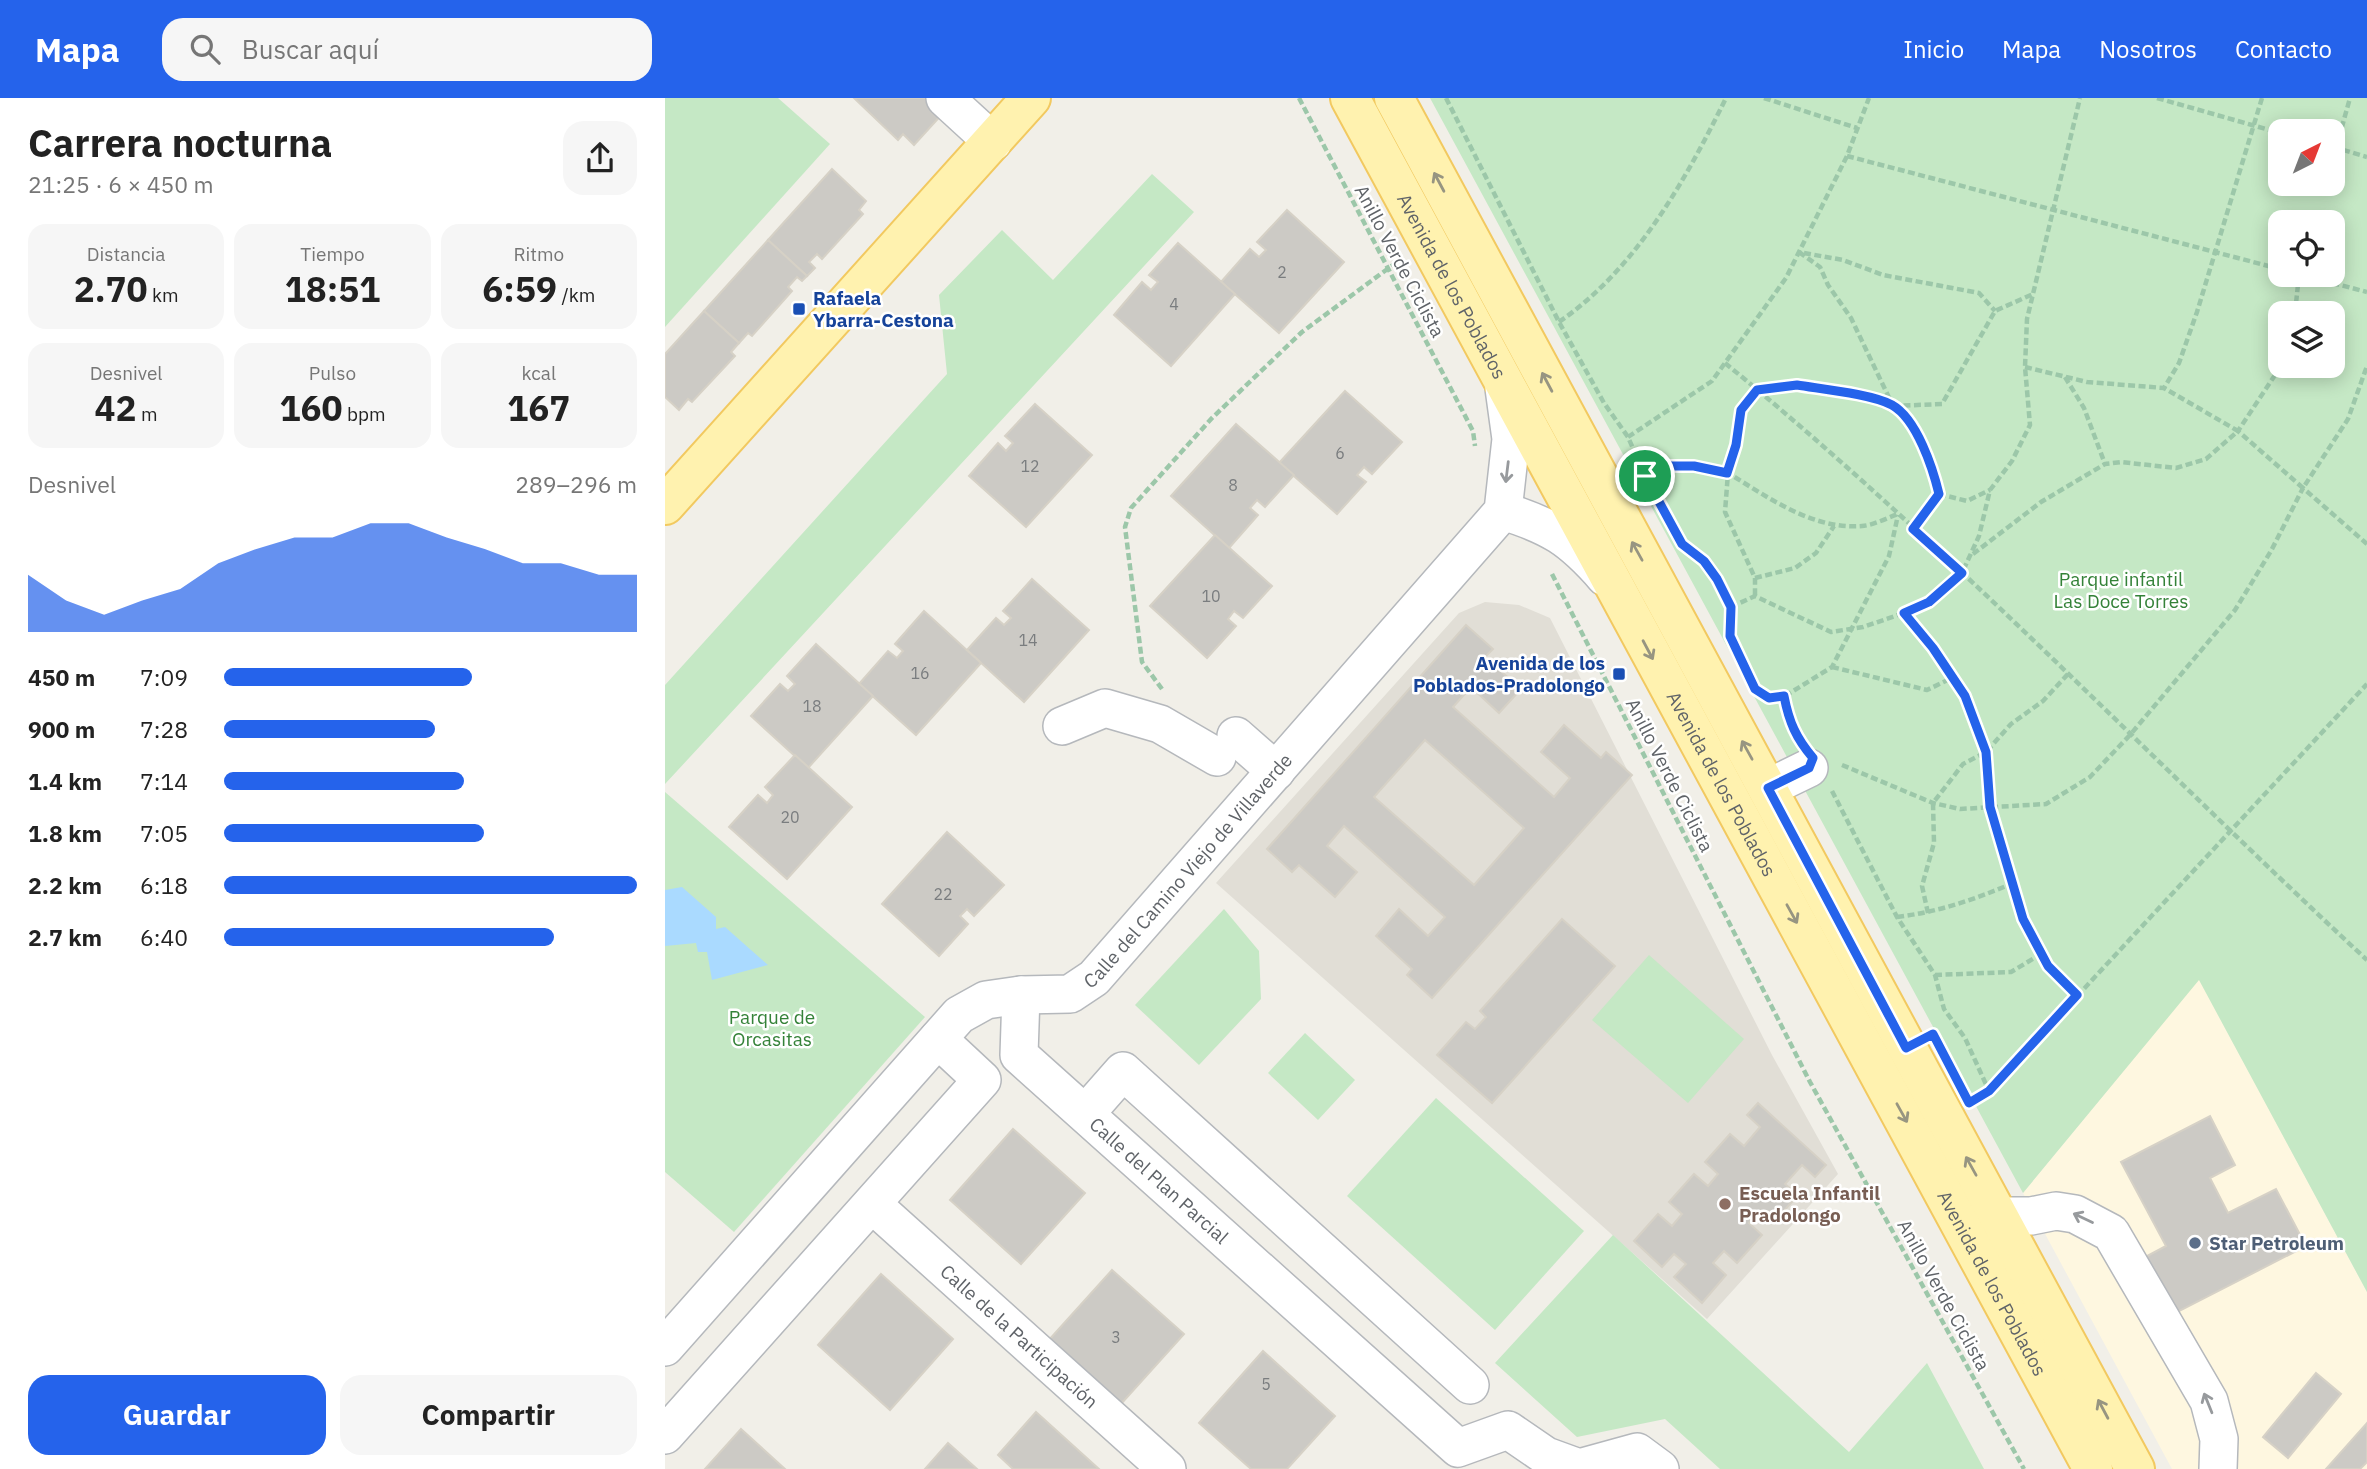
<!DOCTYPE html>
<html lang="es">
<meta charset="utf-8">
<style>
:root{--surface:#fff;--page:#f6f6f6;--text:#222;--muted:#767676;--accent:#2563eb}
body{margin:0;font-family:"IBM Plex Sans",sans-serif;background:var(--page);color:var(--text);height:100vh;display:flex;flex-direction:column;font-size:26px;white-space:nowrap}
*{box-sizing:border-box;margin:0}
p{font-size:23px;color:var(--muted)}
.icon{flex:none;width:38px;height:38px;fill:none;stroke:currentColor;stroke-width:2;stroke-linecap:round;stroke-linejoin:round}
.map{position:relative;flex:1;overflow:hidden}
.panel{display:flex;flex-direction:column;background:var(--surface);width:665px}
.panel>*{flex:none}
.needle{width:46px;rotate:42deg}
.controls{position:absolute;left:1603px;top:21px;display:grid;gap:14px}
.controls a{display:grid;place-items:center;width:77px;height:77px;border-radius:14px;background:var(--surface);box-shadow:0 4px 18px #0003;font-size:35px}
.pin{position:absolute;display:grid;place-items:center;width:60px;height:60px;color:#fff;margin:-30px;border:4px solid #fff;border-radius:50%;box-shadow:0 2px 7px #0007}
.round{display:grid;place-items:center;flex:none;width:74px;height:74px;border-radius:21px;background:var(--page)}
.headline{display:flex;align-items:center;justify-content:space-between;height:119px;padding:0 28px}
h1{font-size:38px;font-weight:800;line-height:52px}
.stats{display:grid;grid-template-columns:repeat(3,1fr);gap:10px;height:119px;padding:7px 28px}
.stats div{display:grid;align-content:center;border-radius:18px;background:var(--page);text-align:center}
.stats b{font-size:35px;font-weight:800}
.stats small{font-size:19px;font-weight:400}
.stats p{font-size:19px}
.chart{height:196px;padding:14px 28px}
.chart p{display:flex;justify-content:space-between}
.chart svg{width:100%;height:126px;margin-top:7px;fill:var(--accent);opacity:.7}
.action{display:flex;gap:14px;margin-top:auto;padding:14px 28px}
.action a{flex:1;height:80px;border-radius:21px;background:var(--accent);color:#fff;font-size:28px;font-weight:800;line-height:80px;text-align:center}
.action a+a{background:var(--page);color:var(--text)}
ul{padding:0 28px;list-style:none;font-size:23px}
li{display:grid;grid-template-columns:112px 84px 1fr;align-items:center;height:52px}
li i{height:18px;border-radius:9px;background:var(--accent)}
header{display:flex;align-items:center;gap:42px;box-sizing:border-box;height:98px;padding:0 35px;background:var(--accent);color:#fff}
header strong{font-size:33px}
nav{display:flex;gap:38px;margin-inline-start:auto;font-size:24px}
.search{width:490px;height:63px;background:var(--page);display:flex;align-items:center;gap:18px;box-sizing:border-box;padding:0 24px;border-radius:21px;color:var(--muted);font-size:26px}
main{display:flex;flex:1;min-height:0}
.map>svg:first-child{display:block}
</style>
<header>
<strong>Mapa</strong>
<div class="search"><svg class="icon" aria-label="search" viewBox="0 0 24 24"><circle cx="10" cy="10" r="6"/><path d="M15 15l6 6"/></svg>Buscar aquí</div>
<nav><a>Inicio</a><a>Mapa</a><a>Nosotros</a><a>Contacto</a></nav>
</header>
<main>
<section class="panel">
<div class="headline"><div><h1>Carrera nocturna</h1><p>21:25 · 6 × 450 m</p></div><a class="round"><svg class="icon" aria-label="share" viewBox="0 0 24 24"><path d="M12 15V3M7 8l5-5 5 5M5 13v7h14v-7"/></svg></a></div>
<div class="stats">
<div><p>Distancia</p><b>2.70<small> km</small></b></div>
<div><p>Tiempo</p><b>18:51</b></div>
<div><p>Ritmo</p><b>6:59<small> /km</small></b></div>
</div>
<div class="stats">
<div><p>Desnivel</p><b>42<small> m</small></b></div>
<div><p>Pulso</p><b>160<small> bpm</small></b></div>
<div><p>kcal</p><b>167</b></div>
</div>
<div class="chart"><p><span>Desnivel</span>289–296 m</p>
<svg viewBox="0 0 160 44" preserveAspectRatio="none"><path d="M0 44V24L10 33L20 38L30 33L40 29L50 20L60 15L70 11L80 11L90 6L100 6L110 11L120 15L130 20L140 20L150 24L160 24V44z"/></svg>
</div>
<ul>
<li><b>450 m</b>7:09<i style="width:60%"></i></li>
<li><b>900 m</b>7:28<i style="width:51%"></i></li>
<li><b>1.4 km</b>7:14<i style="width:58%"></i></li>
<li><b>1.8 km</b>7:05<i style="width:63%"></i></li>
<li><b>2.2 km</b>6:18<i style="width:100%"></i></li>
<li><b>2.7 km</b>6:40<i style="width:80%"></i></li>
</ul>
<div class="action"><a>Guardar</a><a>Compartir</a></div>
</section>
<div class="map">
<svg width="1702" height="1371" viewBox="0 0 1702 1371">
<rect width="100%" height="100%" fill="#f1efe8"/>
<polygon fill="#fef7e0" points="1534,881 1702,1194 1702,1371 1507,1371 1358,1095"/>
<polygon fill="#e1ded6" points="820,504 854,507 885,520 1107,957 1173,1076 1042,1221 551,785 794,515"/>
<g fill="#c5e8c5" fill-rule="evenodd">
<polygon points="0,0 113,0 165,46 0,229"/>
<path d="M765,0H1702V1194L1534,882L1358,1095ZM1615,33H1668V86H1615ZM1615,124H1668V177H1615ZM1615,215H1668V268H1615Z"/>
<polygon points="487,76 529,114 0,686 0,587 282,276 274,197 337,132 388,182"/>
<polygon points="0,694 260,919 69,1134 0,1074"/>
<polygon points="559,811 594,853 596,901 534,967 470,907"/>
<polygon points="984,857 1079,941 1023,1005 927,922"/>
<polygon points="640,935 690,982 653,1022 603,975"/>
<polygon points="771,1000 919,1133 830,1232 682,1098"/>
<polygon points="948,1137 1184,1354 1262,1265 1319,1371 1055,1371 1000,1321 912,1339 830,1265"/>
</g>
<polygon fill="#aadaff" points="17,789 51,819 51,831 60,829 103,867 47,882 42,854 33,854 31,845 0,848 0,792"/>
<g fill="#cccac5" stroke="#d6d1c6" stroke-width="2" fill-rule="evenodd">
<polygon points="189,0 263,0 279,14 249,47 238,36 233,42"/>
<polygon points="167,71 201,103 194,112 198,116 157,161 152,156 144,164 150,170 142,178 103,142"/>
<polygon points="622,112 679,164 614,235 556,184 585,151 594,159 601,152 592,144"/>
<polygon points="103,142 142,178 137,183 132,179 123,189 127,193 87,238 83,235 74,245 39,213"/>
<polygon points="513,145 570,196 506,268 449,217 477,184 486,192 493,184 484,177"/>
<polygon points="39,213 74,245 66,254 70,258 27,304 23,301 14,312 0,299 0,256"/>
<polygon points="680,293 737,344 707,376 699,369 692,377 701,384 672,416 614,365"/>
<polygon points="370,306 427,357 361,429 304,378 333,345 341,353 348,345 340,338"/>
<polygon points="571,326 629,377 600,409 592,402 585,410 593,417 564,450 506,398"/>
<polygon points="550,437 607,488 578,520 569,513 563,521 571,528 542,560 485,508"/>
<polygon points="367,481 424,532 359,604 302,552 331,520 339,527 346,520 338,513"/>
<polygon points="259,513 316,565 251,637 194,586 223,553 232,560 238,553 230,546"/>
<path d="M801,527L828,551L820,559L856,591L834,615L806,589L788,609L889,699L905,680L876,654L899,627L936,660L941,654L967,677L767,900L742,877L747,871L711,838L734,811L763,838L780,819L679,728L662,748L692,774L670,799L634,767L627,774L602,751ZM760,642L859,730L809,787L709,699Z"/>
<polygon points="151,546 208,598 143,670 86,618 115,586 123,593 130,586 122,578"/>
<polygon points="130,657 187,709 122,781 64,729 93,697 102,705 108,697 100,689"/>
<polygon points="282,734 339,787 309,818 302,811 295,818 303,826 274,858 217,806"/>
<polygon points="897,821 950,868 827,1005 772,957 801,924 810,931 821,919 815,913"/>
<polygon points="1093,1005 1161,1067 1150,1079 1137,1067 1120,1086 1133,1097 1108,1125 1095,1113 1084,1125 1097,1137 1072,1165 1059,1153 1048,1165 1061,1177 1037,1205 1009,1179 1021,1166 1009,1156 997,1169 969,1143 993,1116 1007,1128 1017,1116 1004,1104 1029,1076 1043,1088 1053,1076 1040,1064 1065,1036 1079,1048 1095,1029 1082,1017"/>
<polygon points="1545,1018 1570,1067 1545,1080 1563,1115 1611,1091 1641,1148 1485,1228 1456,1172 1501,1148 1456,1064"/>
<polygon points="348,1031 420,1095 356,1166 285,1102"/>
<polygon points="447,1172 519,1236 455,1307 383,1243"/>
<polygon points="216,1176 288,1241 225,1312 153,1247"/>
<polygon points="598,1253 670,1318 622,1371 586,1371 534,1325"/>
<polygon points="1651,1275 1676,1296 1623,1360 1598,1339"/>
<polygon points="371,1314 434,1371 348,1371 333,1357"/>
<polygon points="1702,1325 1702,1364 1695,1371 1661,1371"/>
<polygon points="76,1331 120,1371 40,1371"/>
<polygon points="283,1345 312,1371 260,1371"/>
</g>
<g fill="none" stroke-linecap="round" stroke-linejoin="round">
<defs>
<g id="minor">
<polyline points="280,0 328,44"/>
<path d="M838,413C886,428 906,440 940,479"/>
<polyline points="397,628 440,610 495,626 552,659"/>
<polyline points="571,638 611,673"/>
<polyline points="1103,690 1144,670"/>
<path id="s1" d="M356,897L354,957L793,1350L843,1332L881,1358L914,1370L972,1354L995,1371"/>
<polyline points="421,1015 458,973 805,1287"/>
<path id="s2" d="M207,1106L502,1371"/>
<polyline points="1334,1118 1366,1118 1391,1113 1410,1116 1446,1135 1544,1303 1554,1341 1553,1371"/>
<path id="s3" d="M0,1249L294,917L321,902L356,897L405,896L429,880L838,413L846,341L839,290"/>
<polyline points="0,1337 317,982 273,941"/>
</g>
<g id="major">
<path id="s4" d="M685,0L1428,1371"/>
<polyline points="729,0 1470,1371"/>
<polyline points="0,407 366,0"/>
</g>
</defs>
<use href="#minor" stroke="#b5b8bc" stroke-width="40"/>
<use href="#major" stroke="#f2c960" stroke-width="42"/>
<g stroke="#9cc7a9" stroke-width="4.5" stroke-dasharray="7 3.5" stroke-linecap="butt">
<polyline points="634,0 808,333 810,348"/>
<polyline points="781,0 894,224 939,305 963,339 980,378 1017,446 1039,463 1052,481 1066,509 1065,538 1090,591 1104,600 1119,598 1124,625 1132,641"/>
<polyline points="1099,0 1192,30"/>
<polyline points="1492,0 1615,35"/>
<polyline points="1668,49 1702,59"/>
<polyline points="1671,50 1685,0"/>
<polyline points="1182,58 1615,171"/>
<path d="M1134,154L1155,169L1163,187L1186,220L1228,308C1177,294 1145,286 1092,291L1076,312L1071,347L1063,375C1103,399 1147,432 1197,428C1209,427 1222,420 1233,416"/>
<polyline points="1139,155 1178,162 1218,177 1314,195 1330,213"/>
<polyline points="1637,177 1702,194"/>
<polyline points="1630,215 1634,177"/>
<path d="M894,224C972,170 1020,83 1061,0"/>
<path d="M1060,265C1286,450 1488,664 1702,862"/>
<polyline points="1616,268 1573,333 1638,390 1683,321 1702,268"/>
<polyline points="1360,269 1422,284 1499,290 1514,265 1532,214 1597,0"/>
<polyline points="1400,279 1419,310 1440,366"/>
<polyline points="1228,308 1277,306 1330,213 1368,196"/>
<path d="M1228,308C1253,338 1265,359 1274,396L1248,431"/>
<polyline points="963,339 1047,283 1121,180 1182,58 1204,0"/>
<polyline points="980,378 989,368 1029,368 1063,375 1060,414 1090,480 1090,498"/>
<polyline points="1274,396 1302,403 1325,392"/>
<polyline points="1308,456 1376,404 1440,366 1456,364 1511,370 1541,361 1573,333 1499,290"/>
<polyline points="887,476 1145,984 1359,1371"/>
<polyline points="1090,480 1130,470 1151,455 1169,428"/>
<polyline points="1066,509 1090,498 1166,534 1198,529 1239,515"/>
<polyline points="1167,569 1262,592 1287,580"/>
<polyline points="497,591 477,564 460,429 466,410 547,320 637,234 736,161"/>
<polyline points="1120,598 1167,569 1224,458 1233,417"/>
<polyline points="1177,667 1268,705 1295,711 1381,706 1425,679 1465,637 1570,512 1606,453 1638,390 1702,446"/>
<polyline points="1167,693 1232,819 1270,877 1279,911 1300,940 1324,993"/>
<polyline points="1263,815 1257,788 1269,745 1268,705 1298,666 1321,654 1346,626 1378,603 1403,576"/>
<path d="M1232,819C1273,814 1308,802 1346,786"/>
<polyline points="1270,877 1346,874 1376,856"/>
<polyline points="1412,897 1383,868 1358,821 1325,709 1321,654 1300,598 1268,549 1239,515 1264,504 1297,475 1314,438 1325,392 1347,363 1365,327 1360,269 1362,221 1415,0"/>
<polyline points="1309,1002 1324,993 1702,586"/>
</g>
<use href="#minor" stroke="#fff" stroke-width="37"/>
<use href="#major" stroke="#fff2af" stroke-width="38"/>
</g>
<defs><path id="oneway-shaft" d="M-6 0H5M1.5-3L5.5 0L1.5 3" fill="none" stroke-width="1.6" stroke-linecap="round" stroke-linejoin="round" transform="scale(1.75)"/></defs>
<g stroke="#979581">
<use href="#oneway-shaft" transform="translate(774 84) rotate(-118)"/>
<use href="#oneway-shaft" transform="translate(882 284) rotate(-118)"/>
<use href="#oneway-shaft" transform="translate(972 453) rotate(-119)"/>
<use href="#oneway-shaft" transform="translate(983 552) rotate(62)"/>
<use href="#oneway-shaft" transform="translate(1082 652) rotate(-119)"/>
<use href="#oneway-shaft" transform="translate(1127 816) rotate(61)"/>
<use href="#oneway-shaft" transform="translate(1237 1015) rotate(61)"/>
<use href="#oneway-shaft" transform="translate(1306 1068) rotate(-119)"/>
<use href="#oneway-shaft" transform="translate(1438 1311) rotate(-118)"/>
</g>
<g stroke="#979a9d">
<use href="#oneway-shaft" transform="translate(842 374) rotate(97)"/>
<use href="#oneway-shaft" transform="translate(1418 1120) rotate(-155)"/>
<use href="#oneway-shaft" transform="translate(1543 1305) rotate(-112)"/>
</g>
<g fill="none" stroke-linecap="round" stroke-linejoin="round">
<defs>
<path id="route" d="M1132,287C1156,291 1207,296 1227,307C1252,321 1268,371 1274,396L1248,431L1297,475L1264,504L1239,515L1268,550L1300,598L1321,654L1325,709L1358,821L1383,868L1412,897L1324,993L1304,1005L1268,936L1241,950L1103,690L1144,670L1148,660C1131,640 1124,624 1119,598L1104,600L1090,591L1065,538L1066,509L1052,481L1039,463L1017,446L980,378L989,368H1029L1062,375L1071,347L1076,312L1092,292Z"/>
</defs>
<use href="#route" stroke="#fff" stroke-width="14"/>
<use href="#route" stroke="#2563eb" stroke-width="9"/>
</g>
<g fill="#1a4fb4" stroke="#fff" stroke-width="2.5">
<rect x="127" y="204" width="14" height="14" rx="3.5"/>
<rect x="947" y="569" width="14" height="14" rx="3.5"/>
</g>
<circle fill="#8d6e63" stroke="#fff" stroke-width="2.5" cx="1060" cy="1106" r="7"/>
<circle fill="#5c6f8a" stroke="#fff" stroke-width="2.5" cx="1530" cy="1145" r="7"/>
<g text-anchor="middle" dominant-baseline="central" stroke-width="5" stroke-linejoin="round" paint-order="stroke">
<g font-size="16" fill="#7a7d7f">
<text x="617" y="174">2</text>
<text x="509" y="206">4</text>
<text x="675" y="355">6</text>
<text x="365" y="368">12</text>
<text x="568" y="387">8</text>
<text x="546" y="498">10</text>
<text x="363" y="542">14</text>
<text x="255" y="575">16</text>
<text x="147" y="608">18</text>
<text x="125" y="719">20</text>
<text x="278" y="796">22</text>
<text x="451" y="1239">3</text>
<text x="601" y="1286">5</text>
</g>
<g font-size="19" fill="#5f6368" stroke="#fff">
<text transform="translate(735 163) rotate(62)">Anillo Verde Ciclista</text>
<text stroke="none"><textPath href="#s4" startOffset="214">Avenida de los Poblados</textPath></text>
<text transform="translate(1005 677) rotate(63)">Anillo Verde Ciclista</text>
<text stroke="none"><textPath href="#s4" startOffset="780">Avenida de los Poblados</textPath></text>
<text stroke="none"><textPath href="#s3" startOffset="730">Calle del Camino Viejo de Villaverde</textPath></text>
<text stroke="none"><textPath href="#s1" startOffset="248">Calle del Plan Parcial</textPath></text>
<text stroke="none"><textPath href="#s4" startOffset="1348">Avenida de los Poblados</textPath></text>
<text transform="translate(1279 1197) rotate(61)">Anillo Verde Ciclista</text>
<text stroke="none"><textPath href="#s2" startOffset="198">Calle de la Participación</textPath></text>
</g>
<g font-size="19" font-weight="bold" fill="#164399" stroke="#fff" text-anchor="start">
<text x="148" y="200">Rafaela<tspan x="148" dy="22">Ybarra-Cestona</tspan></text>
<text x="940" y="565" text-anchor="end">Avenida de los<tspan x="940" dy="22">Poblados-Pradolongo</tspan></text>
</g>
<g font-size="19" fill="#348238" stroke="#fff">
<text x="1456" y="481">Parque infantil<tspan x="1456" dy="22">Las Doce Torres</tspan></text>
<text x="107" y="919">Parque de<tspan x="107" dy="22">Orcasitas</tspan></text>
</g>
<g font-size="19" font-weight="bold" fill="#785e54" stroke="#fff" text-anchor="start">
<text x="1074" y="1095">Escuela Infantil<tspan x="1074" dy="22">Pradolongo</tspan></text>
</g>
<g font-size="19" font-weight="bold" fill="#4e5e75" stroke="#fff" text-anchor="start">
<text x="1544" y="1145">Star Petroleum</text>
</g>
</g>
</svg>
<div class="controls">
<a><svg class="needle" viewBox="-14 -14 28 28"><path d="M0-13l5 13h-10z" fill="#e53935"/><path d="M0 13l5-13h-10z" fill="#767676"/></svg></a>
<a><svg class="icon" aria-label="locate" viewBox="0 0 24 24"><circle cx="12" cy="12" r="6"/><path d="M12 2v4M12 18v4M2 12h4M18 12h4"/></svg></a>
<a><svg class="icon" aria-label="layers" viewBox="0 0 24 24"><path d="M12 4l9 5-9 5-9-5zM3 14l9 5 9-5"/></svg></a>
</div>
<div class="pin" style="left:980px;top:378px;background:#1e9e55"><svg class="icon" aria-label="arrive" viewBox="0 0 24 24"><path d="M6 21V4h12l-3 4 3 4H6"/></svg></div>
</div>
</main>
